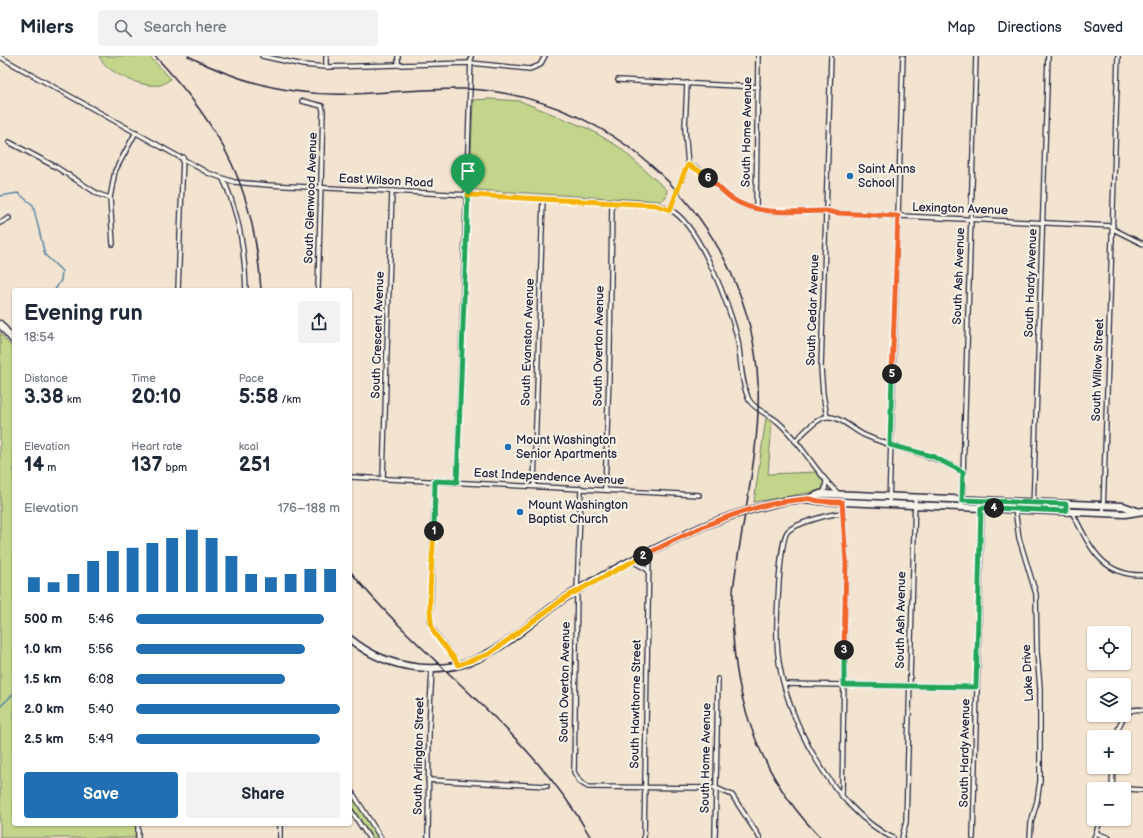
<!DOCTYPE html>
<meta charset="utf-8">
<style>
:root{--surface:#fff;--page:#f2f2f3;--text:#1f2937;--muted:#747a83;--line:#e0e1e3;--accent:#1f6fb2}
body{margin:0;font-family:"Balsamiq Sans",sans-serif;background:var(--page);color:var(--text);height:100vh;display:flex;flex-direction:column;font-size:15px;white-space:nowrap}
*{box-sizing:border-box;margin:0}
p{font-size:13px;color:var(--muted)}
.icon{flex:none;width:22px;height:22px;fill:none;stroke:currentColor;stroke-width:2;stroke-linecap:round;stroke-linejoin:round}
.map{position:relative;flex:1;overflow:hidden}
.side{position:absolute;left:12px;top:232px;width:340px;height:538px;display:flex;flex-direction:column;background:var(--surface);border-radius:4px;box-shadow:0 1px 3px #0004}
.side>*{flex:none}
.fabs{position:absolute;left:1087px;top:570px;display:grid;gap:8px}
.fabs a{display:grid;place-items:center;width:44px;height:44px;border-radius:4px;background:var(--surface);box-shadow:0 1px 3px #0004;font-size:20px}
.pin{position:absolute;display:grid;place-items:center;width:34px;height:34px;color:#fff;margin:-41px -17px;border-radius:50% 50% 50% 0;rotate:-45deg;box-shadow:0 0 4px #0007}
.pin .icon{rotate:45deg}
.km{position:absolute;width:20px;height:20px;margin:-10px;border-radius:50%;background:#222;color:#fff;font-size:11px;line-height:20px;text-align:center}
.round{display:grid;place-items:center;flex:none;width:42px;height:42px;border-radius:4px;background:var(--page)}
.headline{display:flex;align-items:center;justify-content:space-between;height:68px;padding:0 12px}
h1{font-size:22px;font-weight:600;line-height:30px}
.metrics{display:grid;grid-template-columns:repeat(3,1fr);gap:6px;height:68px;padding:4px 12px}
.metrics div{display:grid;align-content:center}
.metrics b{font-size:20px;font-weight:600}
.metrics small{font-size:11px;font-weight:400}
.metrics p{font-size:11px}
.chart{height:112px;padding:8px 12px}
.chart p{display:flex;justify-content:space-between}
.chart svg{width:100%;height:72px;margin-top:4px;stroke:var(--accent);stroke-width:6}
.cta{display:flex;gap:8px;margin-top:auto;padding:8px 12px}
.cta a{flex:1;height:46px;border-radius:4px;background:var(--accent);color:#fff;font-size:16px;font-weight:600;line-height:46px;text-align:center}
.cta a+a{background:var(--page);color:var(--text)}
ul{padding:0 12px;list-style:none;font-size:13px}
li{display:grid;grid-template-columns:64px 48px 1fr;align-items:center;height:30px}
li i{height:10px;border-radius:5px;background:var(--accent)}
header{display:flex;align-items:center;gap:24px;box-sizing:border-box;height:56px;padding:0 20px;background:var(--surface);border-bottom:1px solid var(--line)}
header strong{font-size:19px}
nav{display:flex;gap:22px;margin-inline-start:auto;font-size:14px}
.search{width:280px;height:36px;background:var(--page);display:flex;align-items:center;gap:10px;box-sizing:border-box;padding:0 14px;border-radius:4px;color:var(--muted);font-size:15px}
.map>svg:first-child{display:block}
</style>
<header>
<strong>Milers</strong>
<div class="search"><svg class="icon" aria-label="search" viewBox="0 0 24 24"><circle cx="10" cy="10" r="6"/><path d="M15 15l6 6"/></svg>Search here</div>
<nav><a>Map</a><a>Directions</a><a>Saved</a></nav>
</header>
<div class="map">
<svg width="1143" height="782" viewBox="0 0 1143 782">
<rect width="100%" height="100%" fill="#f2e4d0"/>
<filter id="ink" filterUnits="userSpaceOnUse"><feTurbulence type="fractalNoise" baseFrequency=".025" numOctaves="2"/><feDisplacementMap in="SourceGraphic" scale="8" xChannelSelector="R" yChannelSelector="G"/><feConvolveMatrix kernelMatrix="1 2 1 2 8 2 1 2 1" color-interpolation-filters="sRGB"/></filter>
<g filter="url(#ink)">
<g fill="#c2d58a" stroke="#727c62">
<path d="M99,0H149L171,23C167,25 163,29 160,29C142,32 106,17 99,0Z"/>
<polygon points="489,43 520,45 589,73 619,91 667,134 666,141 661,145 476,134 470,127 473,44"/>
<polygon points="0,277 14,294 14,768 136,768 135,782 0,782"/>
<polygon points="766,362 772,367 768,418 816,416 825,428 823,432 819,435 754,446"/>
<polygon points="350,737 379,782 372,782 350,748"/>
</g>
<g fill="none" stroke-linecap="round" stroke-linejoin="round">
<g stroke="#5d86a1" stroke-width="1.5">
<polyline points="0,140 18,137 33,149 45,199 62,215 61,224 55,234"/>
<polyline points="0,651 14,637"/>
</g>
<defs>
<g id="minor">
<polyline points="262,0 303,9 326,11 471,7 530,13 540,9 545,0"/>
<polyline points="398,0 398,9"/>
<path d="M0,1L208,117L234,126L268,129L612,146C630,147 652,145 669,153C699,167 731,253 738,285C741,304 741,326 749,344C756,355 769,358 778,366C802,387 816,418 840,439"/>
<polyline points="326,11 326,0"/>
<polyline points="618,24 758,31"/>
<polyline points="302,45 322,50 323,55 318,234"/>
<polyline points="9,86 56,111 98,138 110,142"/>
<path d="M688,109C706,114 716,131 730,141C756,162 795,155 827,155L836,157L1113,170"/>
<path d="M223,123C239,157 245,197 246,234"/>
<polyline points="756,153 758,0"/>
<polyline points="670,154 685,114 688,109 685,73 687,27"/>
<polyline points="0,167 9,162"/>
<polyline points="1113,173 1143,188"/>
<polyline points="113,188 110,142 115,115 136,76"/>
<polyline points="178,234 183,101"/>
<polyline points="827,361 823,338 821,312 831,0"/>
<path d="M795,385C803,378 815,363 826,361C839,359 853,374 864,379C897,394 932,397 963,416"/>
<polyline points="350,421 699,439"/>
<polyline points="383,422 392,135"/>
<path d="M435,425L430,565C435,583 450,592 458,609"/>
<polyline points="457,426 471,0"/>
<polyline points="534,430 543,143"/>
<polyline points="581,432 577,535 574,716 580,726 588,731 716,732 732,739 760,782"/>
<polyline points="605,433 610,292 612,146"/>
<polyline points="820,438 825,434 826,425"/>
<polyline points="842,446 846,506 842,738"/>
<polyline points="889,448 903,0"/>
<polyline points="962,451 976,0"/>
<polyline points="1015,453 1019,482 1036,538 1037,596 1040,632 1040,725 1037,745 1031,767 1030,782"/>
<polyline points="1033,454 1048,0"/>
<path d="M1072,456C1089,488 1100,520 1143,519"/>
<path d="M842,457C830,458 797,467 788,475C782,480 780,516 779,525C778,549 775,573 778,598C784,660 834,754 893,782"/>
<polyline points="1103,457 1118,0"/>
<polyline points="632,505 648,514"/>
<polyline points="784,628 976,631"/>
<path d="M1116,681C1120,666 1125,650 1143,654"/>
<polyline points="428,724 547,730"/>
<polyline points="1112,732 1143,734"/>
<polyline points="350,733 381,782"/>
<polyline points="1112,733 1113,711"/>
<polyline points="350,753 369,782"/>
<polyline points="1096,777 1109,782"/>
<polyline points="138,782 138,768"/>
<polyline points="280,782 280,768"/>
<polyline points="428,782 429,672 432,612"/>
<polyline points="644,782 649,497"/>
<polyline points="715,782 718,623"/>
<polyline points="902,782 906,766 915,441"/>
<polyline points="973,782 982,445"/>
<polyline points="1094,782 1101,763"/>
</g>
<g id="primary">
<polyline points="0,268 14,285"/>
<polyline points="808,443 820,438 855,439 1123,450 1137,455"/>
<polyline points="785,445 808,443 820,445 1125,458 1143,455"/>
<path d="M350,583C389,615 445,622 489,597C517,582 539,559 565,542C602,518 644,498 684,479"/>
</g>
</defs>
<use href="#minor" stroke="#22223b" stroke-width="6"/>
<use href="#primary" stroke="#22223b" stroke-width="9"/>
<use href="#minor" stroke="#f7f3e8" stroke-width="3.5"/>
<use href="#primary" stroke="#f7f3e8" stroke-width="6"/>
<g stroke="#22223b" stroke-width="1.5">
<path d="M155,0C223,72 255,134 261,234"/>
<path d="M188,0C238,26 292,40 348,38C388,37 427,32 467,33C622,40 751,174 758,327C761,396 741,466 733,535C728,627 754,715 821,782"/>
<path d="M350,515C426,609 531,675 591,782"/>
</g>
<defs>
<path id="primary-bridge" d="M684,479C716,463 750,453 785,445"/>
</defs>
<use href="#primary-bridge" stroke="#22223b" stroke-width="9" stroke-linecap="butt"/>
<use href="#primary-bridge" stroke="#f7f3e8" stroke-width="6"/>
</g>
</g>
<g fill="none" stroke-linecap="round" stroke-linejoin="round" filter="url(#ink)">
<defs>
<polyline id="split-1" points="434,475 435,425 457,426 468,139"/>
<path id="split-2" d="M434,475C433,497 426,556 433,574C439,587 452,596 458,609L489,598L566,541L643,500"/>
<path id="split-3" d="M643,500C693,474 748,447 806,443C811,442 815,445 820,445C828,446 835,446 842,446L846,506L844,594"/>
<polyline id="split-4" points="844,594 844,629 976,631 981,452 994,452"/>
<polyline id="split-5" points="892,318 890,389 932,400 963,416 962,444 1066,448 1066,455 994,452"/>
<path id="split-6" d="M708,122C716,128 723,136 731,142C758,161 795,155 827,155L836,157L898,160L892,318"/>
<polyline id="split-7" points="468,139 655,149 670,154 685,114 688,109 701,116 708,122"/>
</defs>
<use href="#split-1" stroke="#fff" stroke-width="8"/>
<use href="#split-2" stroke="#fff" stroke-width="8"/>
<use href="#split-3" stroke="#fff" stroke-width="8"/>
<use href="#split-4" stroke="#fff" stroke-width="8"/>
<use href="#split-5" stroke="#fff" stroke-width="8"/>
<use href="#split-6" stroke="#fff" stroke-width="8"/>
<use href="#split-7" stroke="#fff" stroke-width="8"/>
<use href="#split-1" stroke="#22a559" stroke-width="5"/>
<use href="#split-2" stroke="#f5b400" stroke-width="5"/>
<use href="#split-3" stroke="#f0652b" stroke-width="5"/>
<use href="#split-4" stroke="#22a559" stroke-width="5"/>
<use href="#split-5" stroke="#22a559" stroke-width="5"/>
<use href="#split-6" stroke="#f0652b" stroke-width="5"/>
<use href="#split-7" stroke="#f5b400" stroke-width="5"/>
</g>
<g fill="#1f6fb2" stroke="#f7f3e8" stroke-width="1.5">
<circle cx="850" cy="120" r="4"/>
<circle cx="508" cy="391" r="4"/>
<circle cx="520" cy="456" r="4"/>
</g>
<g text-anchor="middle" dominant-baseline="central" stroke-width="4" stroke-linejoin="round" paint-order="stroke">
<g font-size="12" fill="#22223b" stroke="#f7f3e8">
<text transform="translate(747 76) rotate(-89)">South Home Avenue</text>
<text transform="translate(386 125) rotate(3)">East Wilson Road</text>
<text transform="translate(311 142) rotate(-88)">South Glenwood Avenue</text>
<text transform="translate(960 153) rotate(2)">Lexington Avenue</text>
<text transform="translate(959 220) rotate(-88)">South Ash Avenue</text>
<text transform="translate(1031 227) rotate(-88)">South Hardy Avenue</text>
<text transform="translate(813 254) rotate(-88)">South Cedar Avenue</text>
<text transform="translate(378 279) rotate(-88)">South Crescent Avenue</text>
<text transform="translate(528 286) rotate(-88)">South Evanston Avenue</text>
<text transform="translate(599 290) rotate(-89)">South Overton Avenue</text>
<text transform="translate(1098 314) rotate(-88)">South Willow Street</text>
<text transform="translate(549 421) rotate(3)">East Independence Avenue</text>
<text transform="translate(901 564) rotate(-89)">South Ash Avenue</text>
<text transform="translate(1028 617) rotate(-93)">Lake Drive</text>
<text transform="translate(565 626) rotate(-89)">South Overton Avenue</text>
<text transform="translate(636 648) rotate(-89)">South Hawthorne Street</text>
<text transform="translate(965 697) rotate(-89)">South Hardy Avenue</text>
<text transform="translate(419 700) rotate(-89)">South Arlington Street</text>
<text transform="translate(706 702) rotate(-89)">South Home Avenue</text>
</g>
<g font-size="12" fill="#22223b" stroke="#f7f3e8" text-anchor="start">
<text x="858" y="113">Saint Anns<tspan x="858" dy="14">School</tspan></text>
<text x="516" y="384">Mount Washington<tspan x="516" dy="14">Senior Apartments</tspan></text>
<text x="528" y="449">Mount Washington<tspan x="528" dy="14">Baptist Church</tspan></text>
</g>
</g>
</svg>
<div class="fabs">
<a><svg class="icon" aria-label="locate" viewBox="0 0 24 24"><circle cx="12" cy="12" r="6"/><path d="M12 2v4M12 18v4M2 12h4M18 12h4"/></svg></a>
<a><svg class="icon" aria-label="layers" viewBox="0 0 24 24"><path d="M12 4l9 5-9 5-9-5zM3 14l9 5 9-5"/></svg></a>
<a>+</a>
<a>−</a>
</div>
<div class="pin" style="left:468px;top:139px;background:#1e9e55"><svg class="icon" aria-label="arrive" viewBox="0 0 24 24"><path d="M6 21V4h12l-3 4 3 4H6"/></svg></div>
<b class="km" style="left:434px;top:475px">1</b>
<b class="km" style="left:643px;top:500px">2</b>
<b class="km" style="left:844px;top:594px">3</b>
<b class="km" style="left:994px;top:452px">4</b>
<b class="km" style="left:892px;top:318px">5</b>
<b class="km" style="left:708px;top:122px">6</b>
<section class="side">
<div class="headline"><div><h1>Evening run</h1><p>18:54</p></div><a class="round"><svg class="icon" aria-label="share" viewBox="0 0 24 24"><path d="M12 15V3M7 8l5-5 5 5M5 13v7h14v-7"/></svg></a></div>
<div class="metrics">
<div><p>Distance</p><b>3.38<small> km</small></b></div>
<div><p>Time</p><b>20:10</b></div>
<div><p>Pace</p><b>5:58<small> /km</small></b></div>
</div>
<div class="metrics">
<div><p>Elevation</p><b>14<small> m</small></b></div>
<div><p>Heart rate</p><b>137<small> bpm</small></b></div>
<div><p>kcal</p><b>251</b></div>
</div>
<div class="chart"><p><span>Elevation</span>176–188 m</p>
<svg viewBox="0 0 160 44" preserveAspectRatio="none"><path d="M5 44V35M15 44V38M25 44V33M35 44V25M45 44V19M55 44V17M65 44V14M75 44V11M85 44V6M95 44V11M105 44V22M115 44V33M125 44V35M135 44V33M145 44V30M155 44V30"/></svg>
</div>
<ul>
<li><b>500 m</b>5:46<i style="width:92%"></i></li>
<li><b>1.0 km</b>5:56<i style="width:83%"></i></li>
<li><b>1.5 km</b>6:08<i style="width:73%"></i></li>
<li><b>2.0 km</b>5:40<i style="width:100%"></i></li>
<li><b>2.5 km</b>5:49<i style="width:90%"></i></li>
</ul>
<div class="cta"><a>Save</a><a>Share</a></div>
</section>
</div>
